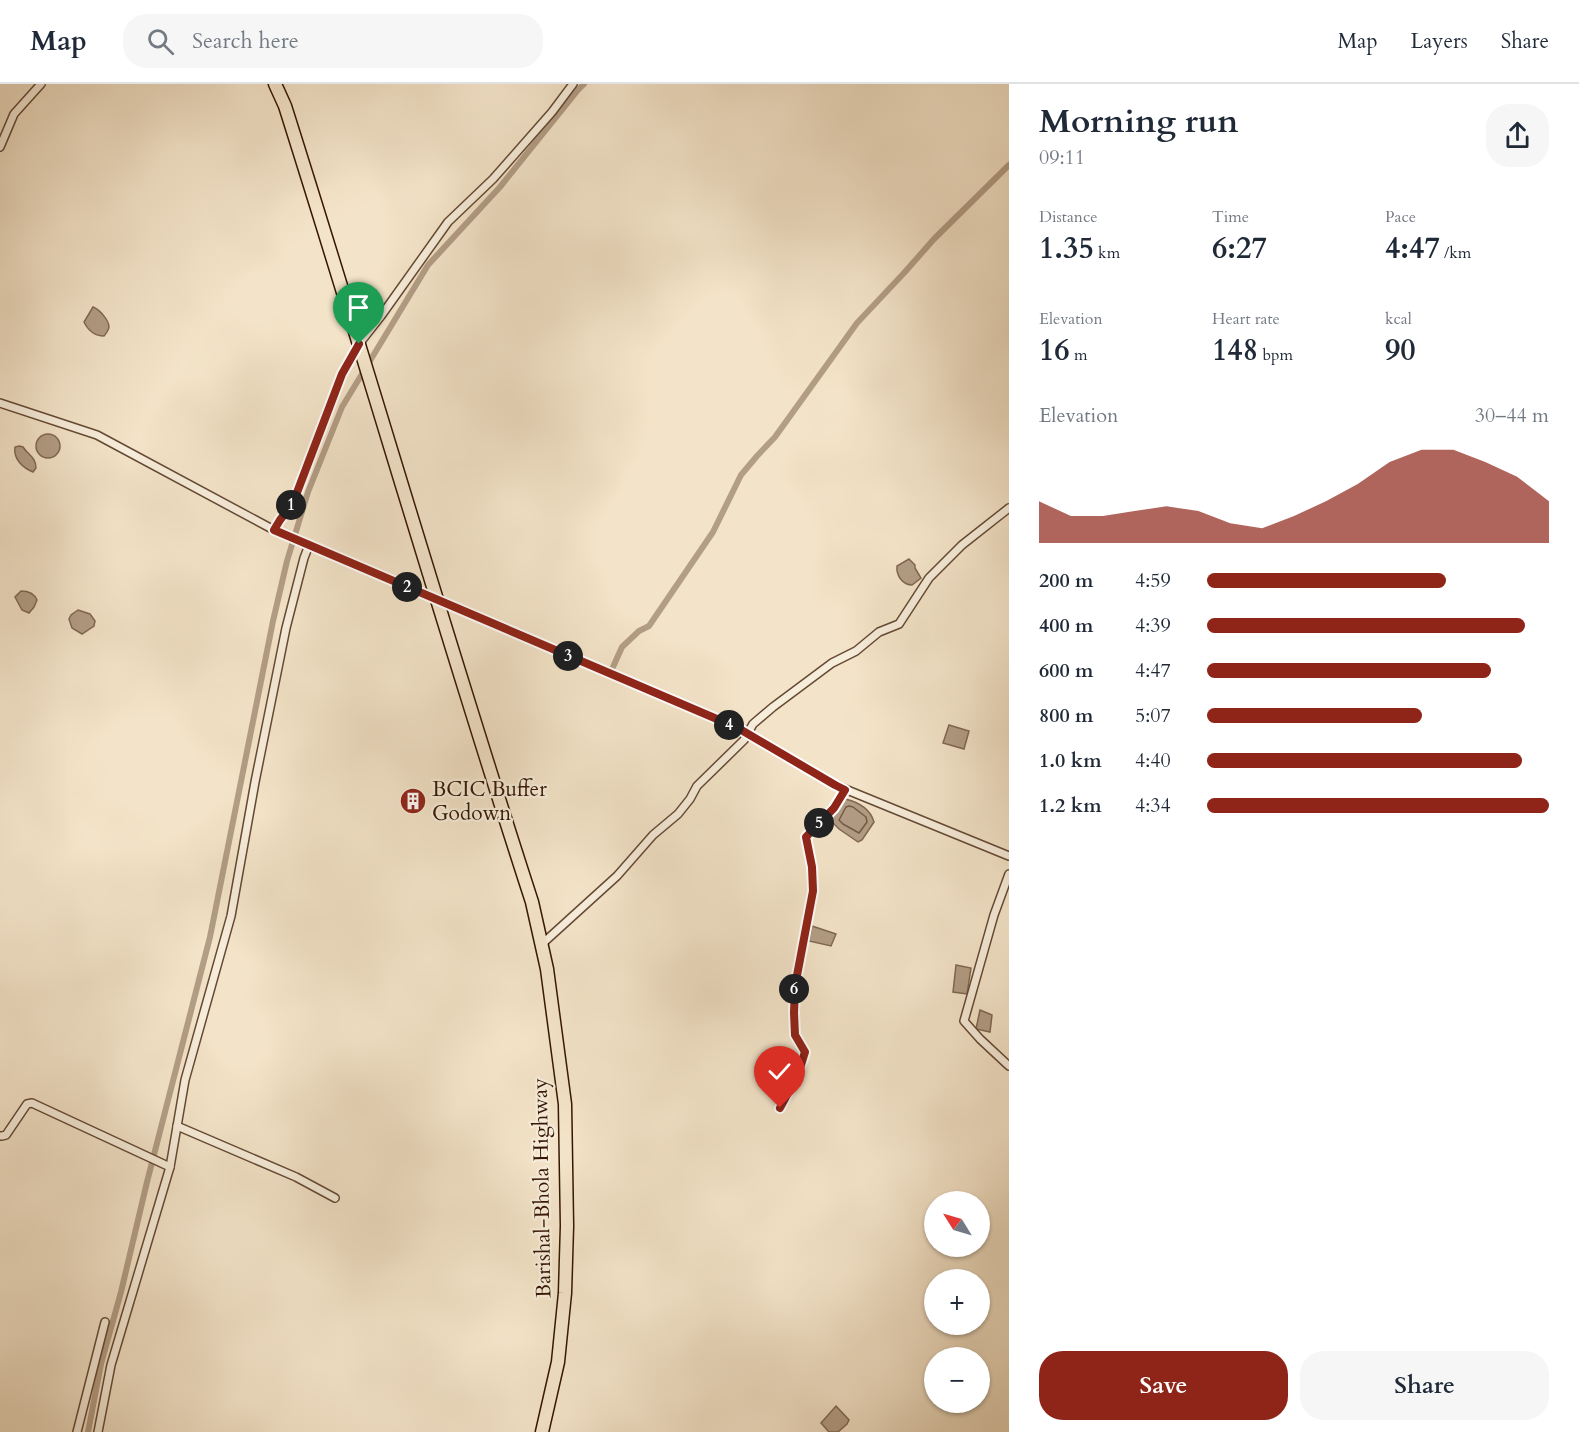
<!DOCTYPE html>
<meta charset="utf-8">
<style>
:root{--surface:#fff;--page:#f6f6f7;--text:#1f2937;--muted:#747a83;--line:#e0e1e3;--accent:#8f2418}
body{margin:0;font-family:Cardo,serif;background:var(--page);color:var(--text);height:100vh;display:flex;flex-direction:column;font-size:22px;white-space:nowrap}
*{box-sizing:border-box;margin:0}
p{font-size:20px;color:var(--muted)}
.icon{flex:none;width:33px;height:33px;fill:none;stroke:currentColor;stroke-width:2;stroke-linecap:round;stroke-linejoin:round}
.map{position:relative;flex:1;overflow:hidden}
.details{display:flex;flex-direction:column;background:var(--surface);width:570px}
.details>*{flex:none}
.needle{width:39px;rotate:307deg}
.controls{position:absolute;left:924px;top:1107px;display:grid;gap:12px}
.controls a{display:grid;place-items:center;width:66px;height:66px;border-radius:50%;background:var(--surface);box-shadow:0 2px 4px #0004;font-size:30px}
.pin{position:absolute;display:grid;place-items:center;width:51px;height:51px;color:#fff;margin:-62px -26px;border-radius:50% 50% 50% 0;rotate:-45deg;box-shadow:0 0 6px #0007}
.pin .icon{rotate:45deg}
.km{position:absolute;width:30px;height:30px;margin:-15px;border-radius:50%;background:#222;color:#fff;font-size:16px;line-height:30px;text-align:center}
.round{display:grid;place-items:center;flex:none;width:63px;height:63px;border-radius:24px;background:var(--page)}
.overview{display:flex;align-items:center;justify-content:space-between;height:102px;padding:0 30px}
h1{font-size:33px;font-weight:600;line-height:45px}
.stats{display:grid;grid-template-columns:repeat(3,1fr);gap:9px;height:102px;padding:6px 30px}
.stats div{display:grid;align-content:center}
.stats b{font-size:30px;font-weight:600}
.stats small{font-size:16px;font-weight:400}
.stats p{font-size:16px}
.chart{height:168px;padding:12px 30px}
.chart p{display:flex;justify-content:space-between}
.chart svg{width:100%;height:108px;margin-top:6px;fill:var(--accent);opacity:.7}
.button{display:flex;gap:12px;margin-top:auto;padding:12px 30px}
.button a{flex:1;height:69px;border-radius:24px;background:var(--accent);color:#fff;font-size:24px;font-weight:600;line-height:69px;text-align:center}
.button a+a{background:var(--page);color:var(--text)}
ul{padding:0 30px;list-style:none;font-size:20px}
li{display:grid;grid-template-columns:96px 72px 1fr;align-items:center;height:45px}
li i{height:15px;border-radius:8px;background:var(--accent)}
header{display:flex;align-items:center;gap:36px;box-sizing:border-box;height:84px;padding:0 30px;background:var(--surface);border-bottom:2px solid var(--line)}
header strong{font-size:28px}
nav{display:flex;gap:33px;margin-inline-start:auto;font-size:21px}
.search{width:420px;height:54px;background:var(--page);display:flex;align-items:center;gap:15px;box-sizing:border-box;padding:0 21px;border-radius:24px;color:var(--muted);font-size:22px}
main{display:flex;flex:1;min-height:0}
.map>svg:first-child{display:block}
</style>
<header>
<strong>Map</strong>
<div class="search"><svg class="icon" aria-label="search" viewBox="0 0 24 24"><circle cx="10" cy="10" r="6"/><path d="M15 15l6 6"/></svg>Search here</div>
<nav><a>Map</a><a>Layers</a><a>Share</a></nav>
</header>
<main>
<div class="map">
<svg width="1009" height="1348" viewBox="0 0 1009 1348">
<rect width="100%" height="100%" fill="#f3e3c8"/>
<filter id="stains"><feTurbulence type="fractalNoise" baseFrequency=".00333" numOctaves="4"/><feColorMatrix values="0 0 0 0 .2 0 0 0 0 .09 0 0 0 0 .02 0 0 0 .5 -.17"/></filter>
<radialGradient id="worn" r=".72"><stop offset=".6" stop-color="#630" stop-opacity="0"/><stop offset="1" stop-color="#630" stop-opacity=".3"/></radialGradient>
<g fill="#b29d85" stroke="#806751" stroke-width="1.5">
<path d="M93,223C99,225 109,236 109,243C109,245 106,250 104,252C95,252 88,246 84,238Z"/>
<circle cx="48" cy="362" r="12"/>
<path d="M19,362L23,363C28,371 36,373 36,384L33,388C23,384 13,375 15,363Z"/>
<path d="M909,475L915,481V484L921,494L912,501C903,501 896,492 897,482Z"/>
<path d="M21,507C28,507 34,509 37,516L34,523L29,529L22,526L15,513Z"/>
<polygon points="78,526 90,530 95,537 94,542 82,550 72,544 69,535 71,531"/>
<polygon points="949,641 969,647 964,665 943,659"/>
<path d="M845,715C858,718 870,724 874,738L862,756L858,758L839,745L830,736Z"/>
<polygon points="812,842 836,850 831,862 809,857"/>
<polygon points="956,881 971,884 967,910 953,908"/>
<polygon points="980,926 992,931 990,948 976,945"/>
<polygon points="836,1322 849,1336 847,1340 838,1348 829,1348 821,1339"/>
</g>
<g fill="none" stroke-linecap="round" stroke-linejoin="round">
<polygon stroke="#745a44" stroke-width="1.5" points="849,722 853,723 866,733 867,738 859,749 843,740 839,736 846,723"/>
<g stroke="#b29d85" stroke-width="6">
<polyline points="613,583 622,563 639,547 649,542 713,448 741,391 757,372 775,353 857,239 904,189 934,155 1009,81"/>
<polyline points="88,1348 101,1280 121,1208 147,1098 210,853 273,537 287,477 308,408 342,323 428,181 500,103 577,7 584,0"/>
</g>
<defs>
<g id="minor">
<polyline points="0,63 14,30 41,0"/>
<polyline points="0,319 97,351 274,446 738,644 835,701 1009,772"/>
<polyline points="274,446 280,436 293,419 342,290 359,260 381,232 448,138 493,95 552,28 573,0"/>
<polyline points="1009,790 994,831 964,937 980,955 1009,982"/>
<polyline points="542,860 617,792 653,751 678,730 690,715 697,702 744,656 753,640 773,623 832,579 856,567 879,548 899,540 929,494 962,461 1009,424"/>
<polyline points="780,1024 798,990 805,968 795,952 794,929 795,902 813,807 812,783 806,753 834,724 845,706"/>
<polyline points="177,1042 296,1093 335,1114"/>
<polyline points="0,1052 2,1052 6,1051 27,1020 32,1019 170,1083"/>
<polyline points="77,1348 105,1238"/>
<polyline points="98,1348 111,1281 122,1244 170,1083 185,996 231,832 255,698 286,544 304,474 309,461"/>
</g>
<path id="trunk" d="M275,0L285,22C369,287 446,554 532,818L547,885L565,1020L567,1142L565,1209L558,1278L542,1348"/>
</defs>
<use href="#minor" stroke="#644934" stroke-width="10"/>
<use href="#trunk" stroke="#351603" stroke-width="15"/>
<use href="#minor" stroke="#f7eddb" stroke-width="7"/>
<use href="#trunk" stroke="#f3e3c8" stroke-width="12"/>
</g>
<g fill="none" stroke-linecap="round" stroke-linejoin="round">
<defs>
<polyline id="route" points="359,260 342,290 293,419 280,436 274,446 738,644 835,701 845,706 834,724 806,753 812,783 813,807 795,902 794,929 795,951 805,968 798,990 780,1024"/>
</defs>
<use href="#route" stroke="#fff" stroke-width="12"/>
<use href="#route" stroke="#8f2418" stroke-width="8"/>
</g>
<defs>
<symbol id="building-disc" viewBox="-11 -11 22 22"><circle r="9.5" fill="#8f2418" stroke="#f7eddb"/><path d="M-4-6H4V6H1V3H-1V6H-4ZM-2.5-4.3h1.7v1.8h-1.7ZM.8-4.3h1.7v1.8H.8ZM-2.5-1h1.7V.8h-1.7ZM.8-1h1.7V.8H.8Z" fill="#fff"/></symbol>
</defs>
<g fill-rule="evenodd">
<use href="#building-disc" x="398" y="702" width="30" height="30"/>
</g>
<g text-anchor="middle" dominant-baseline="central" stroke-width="4.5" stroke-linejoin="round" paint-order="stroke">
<g font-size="21" fill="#351603" stroke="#f7eddb" text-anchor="start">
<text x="432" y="705">BCIC Buffer<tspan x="432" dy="24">Godown</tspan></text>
</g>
<g font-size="21" fill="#351603" stroke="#f7eddb">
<text transform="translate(542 1104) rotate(-91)">Barishal-Bhola Highway</text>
</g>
</g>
<rect width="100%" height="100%" filter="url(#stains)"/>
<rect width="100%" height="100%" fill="url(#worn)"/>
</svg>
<div class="controls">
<a><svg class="needle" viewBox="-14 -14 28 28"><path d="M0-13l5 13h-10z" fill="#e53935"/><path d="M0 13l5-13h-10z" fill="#747a83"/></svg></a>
<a>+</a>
<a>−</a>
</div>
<div class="pin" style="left:359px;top:260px;background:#1e9e55"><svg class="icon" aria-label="arrive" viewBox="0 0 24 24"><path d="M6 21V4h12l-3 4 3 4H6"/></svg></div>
<div class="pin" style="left:780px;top:1024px;background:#d93025"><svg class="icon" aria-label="check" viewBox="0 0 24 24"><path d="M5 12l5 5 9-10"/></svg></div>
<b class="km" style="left:291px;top:421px">1</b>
<b class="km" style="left:407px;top:503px">2</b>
<b class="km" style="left:568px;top:572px">3</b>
<b class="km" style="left:729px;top:641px">4</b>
<b class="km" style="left:819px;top:739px">5</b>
<b class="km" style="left:794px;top:905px">6</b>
</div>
<section class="details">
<div class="overview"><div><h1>Morning run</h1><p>09:11</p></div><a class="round"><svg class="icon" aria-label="share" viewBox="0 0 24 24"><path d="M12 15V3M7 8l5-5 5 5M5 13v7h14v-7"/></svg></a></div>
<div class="stats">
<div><p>Distance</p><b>1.35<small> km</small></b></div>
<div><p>Time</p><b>6:27</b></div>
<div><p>Pace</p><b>4:47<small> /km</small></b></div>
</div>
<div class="stats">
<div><p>Elevation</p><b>16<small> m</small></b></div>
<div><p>Heart rate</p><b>148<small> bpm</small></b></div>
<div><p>kcal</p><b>90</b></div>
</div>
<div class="chart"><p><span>Elevation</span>30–44 m</p>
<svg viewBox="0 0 160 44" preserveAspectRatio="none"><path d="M0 44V27L10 33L20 33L30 31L40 29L50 31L60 36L70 38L80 33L90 27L100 20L110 11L120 6L130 6L140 11L150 17L160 27V44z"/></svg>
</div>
<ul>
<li><b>200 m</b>4:59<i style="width:70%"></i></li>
<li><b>400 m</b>4:39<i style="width:93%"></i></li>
<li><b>600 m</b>4:47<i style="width:83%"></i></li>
<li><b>800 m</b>5:07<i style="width:63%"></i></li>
<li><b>1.0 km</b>4:40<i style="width:92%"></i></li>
<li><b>1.2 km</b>4:34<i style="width:100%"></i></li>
</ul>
<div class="button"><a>Save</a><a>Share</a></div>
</section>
</main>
